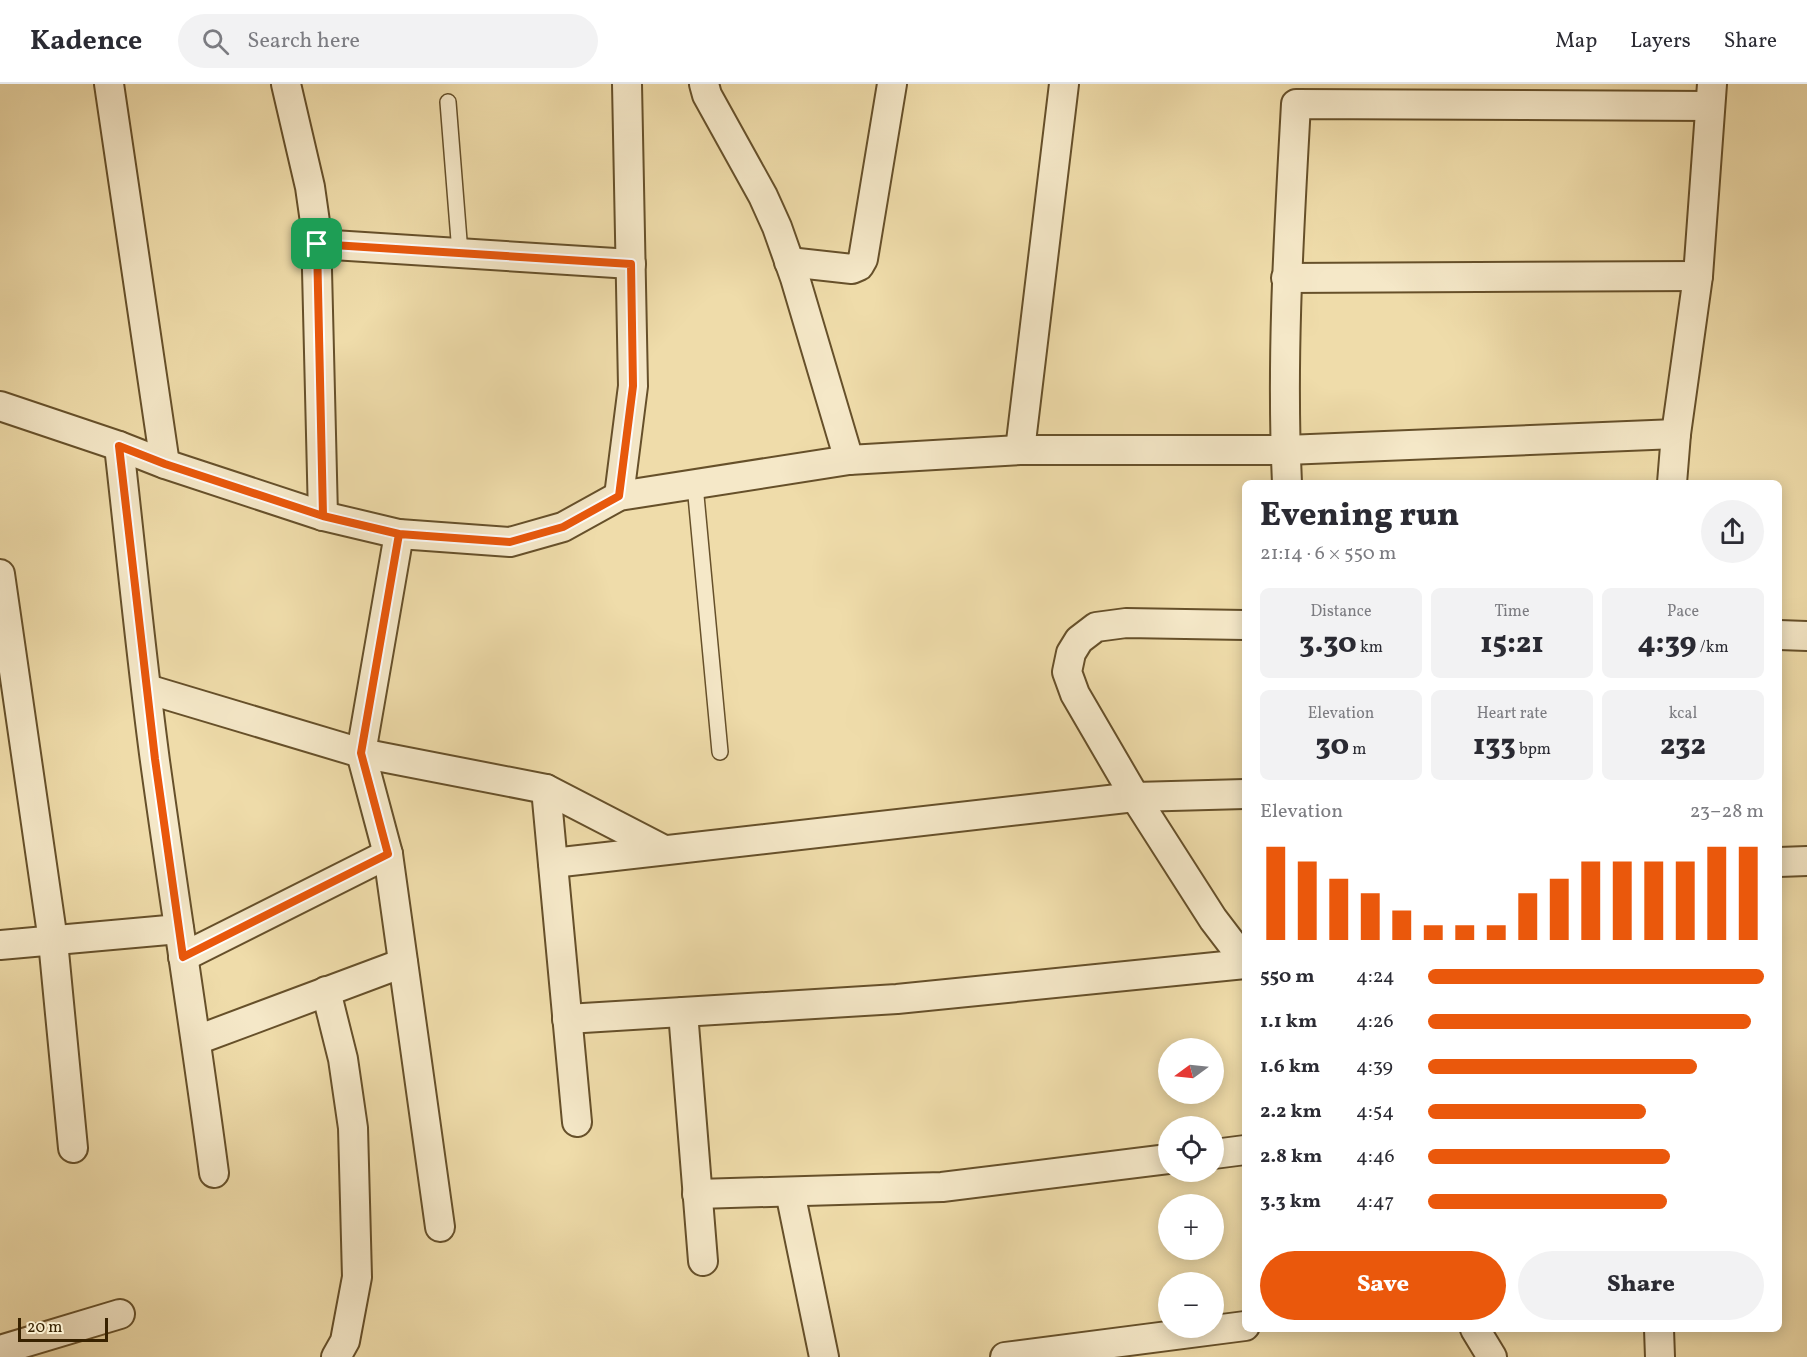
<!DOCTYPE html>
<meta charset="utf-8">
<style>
:root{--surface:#fff;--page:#f2f2f3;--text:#2b2b33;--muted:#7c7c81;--line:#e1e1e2;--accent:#ea580c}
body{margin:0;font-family:Vollkorn,serif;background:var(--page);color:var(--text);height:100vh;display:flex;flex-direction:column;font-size:22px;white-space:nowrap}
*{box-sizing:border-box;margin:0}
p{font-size:20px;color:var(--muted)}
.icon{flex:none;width:33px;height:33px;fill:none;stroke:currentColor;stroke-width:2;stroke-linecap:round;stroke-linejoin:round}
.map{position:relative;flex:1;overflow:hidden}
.drawer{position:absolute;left:1242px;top:396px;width:540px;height:852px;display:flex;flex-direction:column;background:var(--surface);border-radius:9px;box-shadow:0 3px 15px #0003}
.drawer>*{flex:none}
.needle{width:39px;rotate:255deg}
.tools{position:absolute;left:1158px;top:954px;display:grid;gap:12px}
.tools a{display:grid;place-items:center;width:66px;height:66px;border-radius:50%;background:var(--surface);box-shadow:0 3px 15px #0003;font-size:30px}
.scale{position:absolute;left:18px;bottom:15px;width:90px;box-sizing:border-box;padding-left:6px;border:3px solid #382200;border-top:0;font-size:16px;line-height:21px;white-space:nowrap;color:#382200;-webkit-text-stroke:4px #f5e8c8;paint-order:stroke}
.pin{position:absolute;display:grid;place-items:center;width:51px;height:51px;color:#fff;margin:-26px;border-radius:12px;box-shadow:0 3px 9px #0006}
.round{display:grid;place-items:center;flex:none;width:63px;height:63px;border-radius:32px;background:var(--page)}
.overview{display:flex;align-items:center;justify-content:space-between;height:102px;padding:0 18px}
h1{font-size:33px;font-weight:800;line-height:45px}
.metrics{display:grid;grid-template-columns:repeat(3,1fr);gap:9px;height:102px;padding:6px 18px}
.metrics div{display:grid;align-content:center;border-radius:9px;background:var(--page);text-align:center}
.metrics b{font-size:30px;font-weight:800}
.metrics small{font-size:16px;font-weight:400}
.metrics p{font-size:16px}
.chart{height:168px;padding:12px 18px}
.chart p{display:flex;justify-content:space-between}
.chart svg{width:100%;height:108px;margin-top:6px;stroke:var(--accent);stroke-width:6}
.button{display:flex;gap:12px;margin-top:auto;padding:12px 18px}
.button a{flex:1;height:69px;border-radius:36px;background:var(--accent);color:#fff;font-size:24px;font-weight:800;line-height:69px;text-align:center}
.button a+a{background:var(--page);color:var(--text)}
ul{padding:0 18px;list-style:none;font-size:20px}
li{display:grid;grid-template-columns:96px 72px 1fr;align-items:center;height:45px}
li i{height:15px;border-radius:8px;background:var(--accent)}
header{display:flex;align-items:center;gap:36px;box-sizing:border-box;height:84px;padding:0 30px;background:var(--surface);border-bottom:2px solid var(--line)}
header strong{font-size:28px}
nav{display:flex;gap:33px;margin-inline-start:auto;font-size:21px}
.search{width:420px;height:54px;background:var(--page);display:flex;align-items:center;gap:15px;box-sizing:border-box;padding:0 21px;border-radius:33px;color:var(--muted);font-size:22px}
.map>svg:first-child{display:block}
</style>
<header>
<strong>Kadence</strong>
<div class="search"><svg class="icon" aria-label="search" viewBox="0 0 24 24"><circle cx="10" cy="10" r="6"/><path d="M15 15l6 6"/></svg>Search here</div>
<nav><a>Map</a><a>Layers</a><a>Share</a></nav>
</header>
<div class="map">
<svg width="1807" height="1273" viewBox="0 0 1807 1273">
<rect width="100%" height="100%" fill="#efdcaa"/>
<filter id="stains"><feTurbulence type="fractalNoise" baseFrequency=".00333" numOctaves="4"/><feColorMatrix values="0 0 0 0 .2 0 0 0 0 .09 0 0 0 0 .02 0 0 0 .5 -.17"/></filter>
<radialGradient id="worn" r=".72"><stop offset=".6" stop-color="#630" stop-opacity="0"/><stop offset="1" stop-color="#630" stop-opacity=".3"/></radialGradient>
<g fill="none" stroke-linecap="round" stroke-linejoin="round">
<defs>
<g id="service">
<polyline points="448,18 460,169"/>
<polyline points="695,401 720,668"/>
</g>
<g id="minor">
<polyline points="109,0 165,380"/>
<polyline points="286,0 310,103 316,145 323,432"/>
<polyline points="704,0 707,11 763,112 777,143 795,194 849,376"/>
<polyline points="317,160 631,180"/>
<polyline points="789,178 852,185 859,182 863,175 892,0"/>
<polyline points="1286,194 1698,192"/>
<polyline points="0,322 119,362 165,380 323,432 399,450 510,458 563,443 619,412 849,376 1020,366 1286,366 1676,350"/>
<path d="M119,362C131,467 141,572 155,677C174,815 196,952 214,1089"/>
<polyline points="1020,366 1064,0"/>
<path d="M1287,399C1281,273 1289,147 1296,20L1710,22"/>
<polyline points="1672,399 1676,350 1698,192 1712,0"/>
<polyline points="619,412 633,302 627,0"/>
<polyline points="399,450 361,669 388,770 440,1143"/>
<polyline points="0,490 53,857 73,1064"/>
<polyline points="1245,541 1126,539 1096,543 1079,556 1071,569 1067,588 1075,610 1135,713 1213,835 1245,877"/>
<polyline points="1779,551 1807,552"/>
<polyline points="147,605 361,669 546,705 664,766"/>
<polyline points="546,705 577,1038"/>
<polyline points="1779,778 1807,777"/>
<polyline points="553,779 1135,713 1245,710"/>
<polyline points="0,861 179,845"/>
<polyline points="183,873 388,770"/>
<polyline points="326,907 343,975 353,1044 355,1118 357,1193 345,1257 336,1273"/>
<polyline points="683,928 703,1177"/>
<polyline points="567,935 897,915 1245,880"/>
<polyline points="197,956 403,879"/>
<polyline points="1214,1070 1245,1066"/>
<polyline points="790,1108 824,1273"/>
<polyline points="697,1110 942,1103 1168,1075"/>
<polyline points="1475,1245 1492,1273"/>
<polyline points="1659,1245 1660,1273"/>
<polyline points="0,1266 120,1230"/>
<polyline points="1005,1273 1245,1242"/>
</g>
</defs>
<use href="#service" stroke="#66502a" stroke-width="18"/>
<use href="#minor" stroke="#66502a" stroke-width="32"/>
<use href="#service" stroke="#f5e8c8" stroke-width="15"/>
<use href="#minor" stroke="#f5e8c8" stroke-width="28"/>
</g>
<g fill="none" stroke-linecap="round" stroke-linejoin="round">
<defs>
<polyline id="route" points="317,160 323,432 399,450 361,669 388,770 183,873 155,675 119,362 165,380 323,432 399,450 510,458 563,443 619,412 633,302 631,180 317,160"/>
</defs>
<use href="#route" stroke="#fff" stroke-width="12"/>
<use href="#route" stroke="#ea580c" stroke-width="8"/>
</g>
<rect width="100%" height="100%" filter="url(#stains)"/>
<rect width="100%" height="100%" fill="url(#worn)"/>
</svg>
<div class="tools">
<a><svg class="needle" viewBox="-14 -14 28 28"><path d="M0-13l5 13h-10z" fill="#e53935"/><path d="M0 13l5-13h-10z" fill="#7c7c81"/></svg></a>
<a><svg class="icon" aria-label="locate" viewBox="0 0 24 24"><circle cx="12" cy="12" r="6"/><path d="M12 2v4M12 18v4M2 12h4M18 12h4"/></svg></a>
<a>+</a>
<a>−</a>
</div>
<div class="scale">20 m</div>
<div class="pin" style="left:317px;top:160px;background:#1e9e55"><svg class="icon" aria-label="arrive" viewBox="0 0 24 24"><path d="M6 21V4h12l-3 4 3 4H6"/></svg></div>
<section class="drawer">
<div class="overview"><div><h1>Evening run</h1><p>21:14 · 6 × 550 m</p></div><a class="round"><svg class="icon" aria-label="share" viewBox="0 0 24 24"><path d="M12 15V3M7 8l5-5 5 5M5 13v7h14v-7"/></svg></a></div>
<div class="metrics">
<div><p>Distance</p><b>3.30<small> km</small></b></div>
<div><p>Time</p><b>15:21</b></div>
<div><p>Pace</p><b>4:39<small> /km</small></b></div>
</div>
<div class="metrics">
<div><p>Elevation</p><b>30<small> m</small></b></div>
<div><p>Heart rate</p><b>133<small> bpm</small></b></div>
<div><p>kcal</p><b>232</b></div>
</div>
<div class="chart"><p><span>Elevation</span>23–28 m</p>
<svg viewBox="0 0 160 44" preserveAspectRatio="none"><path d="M5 44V6M15 44V12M25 44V19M35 44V25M45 44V32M55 44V38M65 44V38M75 44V38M85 44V25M95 44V19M105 44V12M115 44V12M125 44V12M135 44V12M145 44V6M155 44V6"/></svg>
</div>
<ul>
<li><b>550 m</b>4:24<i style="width:100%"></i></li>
<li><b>1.1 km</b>4:26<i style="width:96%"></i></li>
<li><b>1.6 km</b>4:39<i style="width:80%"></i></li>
<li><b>2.2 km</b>4:54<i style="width:65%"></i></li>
<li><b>2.8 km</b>4:46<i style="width:72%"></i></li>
<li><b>3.3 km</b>4:47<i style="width:71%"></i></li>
</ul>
<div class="button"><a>Save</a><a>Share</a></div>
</section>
</div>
